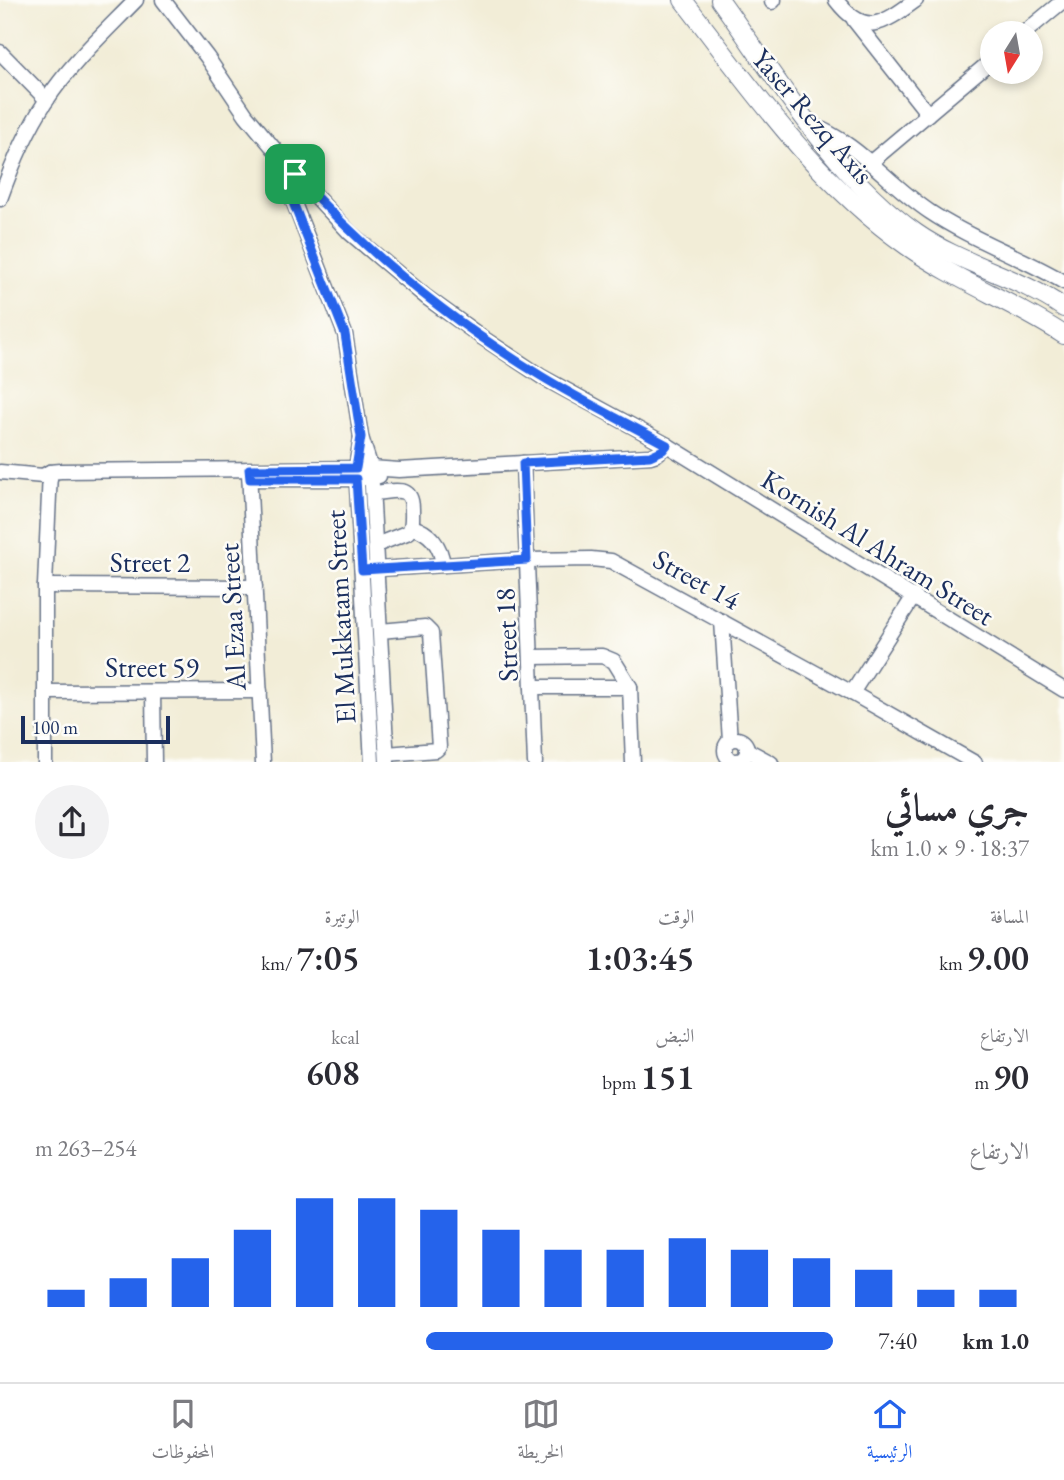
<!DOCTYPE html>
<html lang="ar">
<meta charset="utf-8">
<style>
:root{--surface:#fff;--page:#f2f2f3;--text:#2b2b33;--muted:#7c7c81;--line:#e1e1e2;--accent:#2563eb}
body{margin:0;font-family:"EB Garamond",Amiri,serif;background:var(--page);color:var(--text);direction:rtl;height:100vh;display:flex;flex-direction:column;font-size:26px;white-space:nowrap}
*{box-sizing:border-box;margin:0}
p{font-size:23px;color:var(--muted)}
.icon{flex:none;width:38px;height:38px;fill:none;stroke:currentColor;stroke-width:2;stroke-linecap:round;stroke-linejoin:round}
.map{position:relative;height:762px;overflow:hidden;direction:ltr}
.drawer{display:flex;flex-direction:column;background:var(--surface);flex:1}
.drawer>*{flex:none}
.needle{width:46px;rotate:191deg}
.controls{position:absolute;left:980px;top:21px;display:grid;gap:14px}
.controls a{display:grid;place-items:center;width:63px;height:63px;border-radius:50%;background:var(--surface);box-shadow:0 4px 10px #0003;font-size:35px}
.scale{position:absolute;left:21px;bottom:18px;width:149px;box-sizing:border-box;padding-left:7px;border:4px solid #1b2f5e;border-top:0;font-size:19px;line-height:24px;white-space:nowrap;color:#1b2f5e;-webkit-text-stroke:5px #fdfcf7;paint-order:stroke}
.pin{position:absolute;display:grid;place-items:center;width:60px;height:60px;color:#fff;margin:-30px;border-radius:14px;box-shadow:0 4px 10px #0006}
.round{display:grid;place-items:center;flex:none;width:74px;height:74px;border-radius:37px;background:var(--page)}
.overview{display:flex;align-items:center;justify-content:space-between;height:119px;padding:0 35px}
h1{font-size:38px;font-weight:600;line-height:52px}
.figures{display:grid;grid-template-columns:repeat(3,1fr);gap:10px;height:119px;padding:7px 35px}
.figures div{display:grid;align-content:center}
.figures b{font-size:35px;font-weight:600}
.figures small{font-size:19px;font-weight:400}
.figures p{font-size:19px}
.chart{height:196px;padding:14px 35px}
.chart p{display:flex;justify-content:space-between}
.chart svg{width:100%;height:126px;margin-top:7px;stroke:var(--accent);stroke-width:6}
ul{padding:0 35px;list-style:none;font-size:23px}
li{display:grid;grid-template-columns:112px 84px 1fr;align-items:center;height:52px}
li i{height:18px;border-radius:9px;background:var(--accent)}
.tabs{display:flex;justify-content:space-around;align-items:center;height:98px;border-top:2px solid var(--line);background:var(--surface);font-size:19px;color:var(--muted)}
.tabs a{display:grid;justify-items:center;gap:4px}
.tabs .on{color:var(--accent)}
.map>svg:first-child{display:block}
</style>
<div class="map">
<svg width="1064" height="763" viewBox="0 0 1064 763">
<rect width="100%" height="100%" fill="#fdfcf7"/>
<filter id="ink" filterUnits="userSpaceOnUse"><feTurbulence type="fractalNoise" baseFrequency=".0143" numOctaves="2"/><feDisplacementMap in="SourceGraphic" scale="14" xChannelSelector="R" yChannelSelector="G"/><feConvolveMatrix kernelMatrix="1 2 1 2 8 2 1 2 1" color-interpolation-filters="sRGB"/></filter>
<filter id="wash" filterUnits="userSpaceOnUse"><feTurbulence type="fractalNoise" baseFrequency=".00686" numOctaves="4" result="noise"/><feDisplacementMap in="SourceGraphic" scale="28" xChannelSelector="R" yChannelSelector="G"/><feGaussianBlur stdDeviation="1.57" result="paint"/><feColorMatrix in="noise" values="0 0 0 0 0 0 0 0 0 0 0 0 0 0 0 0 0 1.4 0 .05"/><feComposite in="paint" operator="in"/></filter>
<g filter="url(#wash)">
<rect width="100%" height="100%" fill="#f2edd7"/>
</g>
<g filter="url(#ink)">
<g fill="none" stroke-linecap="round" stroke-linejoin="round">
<defs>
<g id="minor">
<polyline points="163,0 207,57 246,115 295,174 350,233 426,297 483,338 542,377 667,445 1064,690"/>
<path d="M836,0C865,38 883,24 916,0"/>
<polyline points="772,2 774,0"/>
<polyline points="854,20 928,114"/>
<polyline points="1024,33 1064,0"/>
<polyline points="0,52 47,100"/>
<path d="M808,123C862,145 884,181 930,212C972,240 1020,256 1064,282"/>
<polyline points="871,162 992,60"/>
<polyline points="295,174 290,187 290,193 345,334 361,437 371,468 387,763"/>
<path d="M0,199C12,165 26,131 46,101C70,64 105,32 136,0"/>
<polyline points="361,438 356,468 372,763"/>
<polyline points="523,463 535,763"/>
<polyline points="249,470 263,763"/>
<polyline points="0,472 43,476 50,479"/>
<polyline points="43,476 50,472 61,471 371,468 399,470 650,456 657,454 667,445"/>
<polyline points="253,479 356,479 379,476"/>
<path d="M373,493C393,492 412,483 412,509C412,518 413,525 409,532L376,545"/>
<path d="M412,527C430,532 441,546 443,565"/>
<polyline points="362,570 527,560 591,559 611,561 852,693 975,763"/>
<polyline points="45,586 255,587"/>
<polyline points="722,621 730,741"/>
<polyline points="380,631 425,627 431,633 439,747 436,750 387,754"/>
<polyline points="531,657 602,656 614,661 630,687 633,763"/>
<polyline points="532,687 630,687"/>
<polyline points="45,692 260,691"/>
<polyline points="153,692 154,763"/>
<polyline points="852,693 914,596"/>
<circle cx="736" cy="750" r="11"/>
<polyline points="747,750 771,763"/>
<polyline points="45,763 45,586 50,472"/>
</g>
<g id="major">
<path d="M683,0C751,88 815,181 907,246C957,281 1014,302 1064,335"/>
<path d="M720,0C777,79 835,176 916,233C962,265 1018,276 1064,308"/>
</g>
</defs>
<use href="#minor" stroke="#667288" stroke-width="17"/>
<use href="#major" stroke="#667288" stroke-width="20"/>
<use href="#minor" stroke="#fff" stroke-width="14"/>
<use href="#major" stroke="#fff" stroke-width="18"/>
</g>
</g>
<g fill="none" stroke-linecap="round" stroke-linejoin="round" filter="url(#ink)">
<defs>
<path id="route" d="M295,174C367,253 449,320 541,376C582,401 625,422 667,445L663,450L650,456L523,463L527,560L362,570L356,479H250L249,469L356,468L361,437L345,334L292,200L290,187Z"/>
</defs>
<use href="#route" stroke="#fff" stroke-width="14"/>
<use href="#route" stroke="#2563eb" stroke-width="9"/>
</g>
<g text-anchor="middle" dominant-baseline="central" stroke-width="5" stroke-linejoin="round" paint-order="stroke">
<g font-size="28" fill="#1b2f5e" stroke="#fdfcf7">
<text transform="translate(813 116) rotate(49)">Yaser Rezq Axis</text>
<text transform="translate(878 547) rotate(32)">Kornish Al Ahram Street</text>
<text x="150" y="562">Street 2</text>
<text transform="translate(697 579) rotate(29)">Street 14</text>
<text transform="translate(232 617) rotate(-93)">Al Ezaa Street</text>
<text transform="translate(340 617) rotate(-93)">El Mukkatam Street</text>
<text transform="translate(506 635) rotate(-92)">Street 18</text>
<text x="152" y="667">Street 59</text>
</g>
</g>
</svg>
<div class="controls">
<a><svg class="needle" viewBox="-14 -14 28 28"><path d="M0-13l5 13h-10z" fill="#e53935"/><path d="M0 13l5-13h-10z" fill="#7c7c81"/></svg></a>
</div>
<div class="scale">100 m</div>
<div class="pin" style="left:295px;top:174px;background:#1e9e55"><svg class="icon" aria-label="arrive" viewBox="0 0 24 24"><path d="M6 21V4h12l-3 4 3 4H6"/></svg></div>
</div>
<section class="drawer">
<div class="overview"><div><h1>جري مسائي</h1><p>18:37 · 9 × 1.0 km</p></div><a class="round"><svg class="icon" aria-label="share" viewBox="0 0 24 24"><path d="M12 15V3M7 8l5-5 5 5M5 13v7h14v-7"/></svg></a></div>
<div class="figures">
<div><p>المسافة</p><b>9.00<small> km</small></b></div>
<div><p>الوقت</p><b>1:03:45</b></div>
<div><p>الوتيرة</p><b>7:05<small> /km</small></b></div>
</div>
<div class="figures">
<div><p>الارتفاع</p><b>90<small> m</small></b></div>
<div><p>النبض</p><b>151<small> bpm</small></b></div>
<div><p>kcal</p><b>608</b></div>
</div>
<div class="chart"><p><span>الارتفاع</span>254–263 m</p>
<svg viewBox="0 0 160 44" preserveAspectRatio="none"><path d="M5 44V38M15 44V34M25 44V27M35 44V17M45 44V6M55 44V6M65 44V10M75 44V17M85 44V24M95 44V24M105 44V20M115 44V24M125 44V27M135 44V31M145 44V38M155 44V38"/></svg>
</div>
<ul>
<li><b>1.0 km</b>7:40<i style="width:51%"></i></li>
</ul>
</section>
<nav class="tabs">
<a class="on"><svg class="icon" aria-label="home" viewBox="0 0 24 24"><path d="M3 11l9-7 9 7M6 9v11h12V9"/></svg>الرئيسية</a>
<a><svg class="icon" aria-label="map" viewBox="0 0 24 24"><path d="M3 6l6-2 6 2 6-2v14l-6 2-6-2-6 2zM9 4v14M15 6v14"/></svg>الخريطة</a>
<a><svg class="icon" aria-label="saved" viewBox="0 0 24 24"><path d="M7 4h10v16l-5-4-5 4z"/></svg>المحفوظات</a>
</nav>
